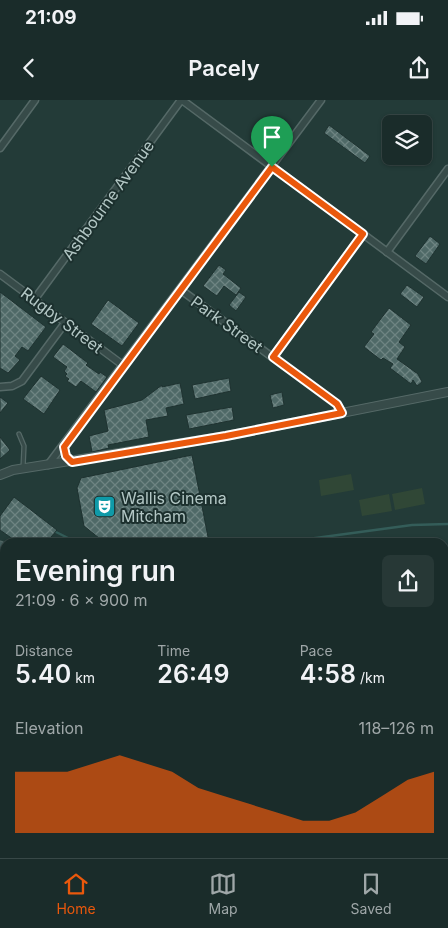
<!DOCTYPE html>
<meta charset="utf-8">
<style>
:root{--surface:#1a2c2a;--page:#273836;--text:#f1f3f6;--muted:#9fa7a8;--line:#384847;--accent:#ea580c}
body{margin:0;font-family:Inter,sans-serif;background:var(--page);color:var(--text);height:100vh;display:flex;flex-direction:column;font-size:19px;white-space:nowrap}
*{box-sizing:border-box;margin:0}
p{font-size:16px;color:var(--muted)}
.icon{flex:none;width:28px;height:28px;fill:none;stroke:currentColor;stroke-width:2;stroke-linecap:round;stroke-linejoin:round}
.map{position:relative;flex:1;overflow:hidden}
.details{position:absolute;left:0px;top:438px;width:449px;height:321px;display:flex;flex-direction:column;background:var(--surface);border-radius:15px 15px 0 0;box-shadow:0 1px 4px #0004,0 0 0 1px var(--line)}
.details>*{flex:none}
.buttons{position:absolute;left:382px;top:15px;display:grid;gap:10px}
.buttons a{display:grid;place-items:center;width:50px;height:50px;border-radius:8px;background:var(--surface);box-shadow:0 1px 4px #0004,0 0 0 1px var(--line);font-size:25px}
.pin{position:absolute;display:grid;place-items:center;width:42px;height:42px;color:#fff;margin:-51px -21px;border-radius:50% 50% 50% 0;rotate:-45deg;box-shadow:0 0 5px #0007}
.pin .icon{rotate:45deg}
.round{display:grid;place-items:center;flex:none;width:52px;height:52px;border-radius:8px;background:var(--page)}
.overview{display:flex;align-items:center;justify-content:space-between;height:85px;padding:0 15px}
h1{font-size:28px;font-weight:600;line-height:38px}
.figures{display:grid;grid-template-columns:repeat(3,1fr);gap:8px;height:85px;padding:5px 15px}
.figures div{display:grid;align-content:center}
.figures b{font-size:25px;font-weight:600}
.figures small{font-size:14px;font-weight:400}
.figures p{font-size:14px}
.chart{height:140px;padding:10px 15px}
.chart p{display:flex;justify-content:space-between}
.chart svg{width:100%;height:90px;margin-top:5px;fill:var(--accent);opacity:.7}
.status{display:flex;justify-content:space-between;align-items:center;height:35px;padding:0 25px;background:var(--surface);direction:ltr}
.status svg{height:14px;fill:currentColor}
header{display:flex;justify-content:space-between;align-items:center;height:65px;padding:0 15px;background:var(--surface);font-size:22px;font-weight:600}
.tab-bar{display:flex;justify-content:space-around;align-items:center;height:70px;border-top:1px solid var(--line);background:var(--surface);font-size:14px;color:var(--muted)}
.tab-bar a{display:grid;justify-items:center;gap:2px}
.tab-bar .on{color:var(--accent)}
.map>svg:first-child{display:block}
</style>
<div class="status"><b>21:09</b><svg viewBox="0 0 49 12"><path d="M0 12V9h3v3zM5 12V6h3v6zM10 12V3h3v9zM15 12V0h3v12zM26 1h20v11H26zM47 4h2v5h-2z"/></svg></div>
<header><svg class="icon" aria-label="back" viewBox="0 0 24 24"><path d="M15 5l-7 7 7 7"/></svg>Pacely<svg class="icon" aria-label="share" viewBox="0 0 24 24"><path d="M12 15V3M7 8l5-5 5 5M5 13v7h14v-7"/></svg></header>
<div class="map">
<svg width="448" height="758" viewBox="0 0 448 758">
<defs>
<pattern id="building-cross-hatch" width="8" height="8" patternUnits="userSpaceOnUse" patternTransform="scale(1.25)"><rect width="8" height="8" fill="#4f6967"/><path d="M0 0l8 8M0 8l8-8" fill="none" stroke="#6e8482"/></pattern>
</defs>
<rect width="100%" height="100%" fill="#233b38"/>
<g fill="#304736">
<polygon points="351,374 354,390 321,396 319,380"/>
<polygon points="422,388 425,404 395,410 392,394"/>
<polygon points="389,394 392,411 362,416 359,400"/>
</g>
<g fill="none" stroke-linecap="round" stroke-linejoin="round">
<g stroke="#345d59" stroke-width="2.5">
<polyline points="56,432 76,442"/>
<polyline points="286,442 412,425 448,424"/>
</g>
</g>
<g fill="url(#building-cross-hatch)" stroke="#1e3230">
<polygon points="329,25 370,56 365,63 324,33"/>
<polygon points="430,136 440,144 426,164 415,156"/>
<polygon points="219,165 226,170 223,174 241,188 236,195 224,186 217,196 203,186"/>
<polygon points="407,185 424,197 417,207 400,194"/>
<polygon points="0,192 46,227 28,251 22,247 15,256 20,260 8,273 0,268"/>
<polygon points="239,192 246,197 236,211 229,205"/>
<polygon points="108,200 139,223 122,246 91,224"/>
<polygon points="389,208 411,225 399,242 405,247 397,259 418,274 422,282 417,286 413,280 411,284 390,268 393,264 383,258 381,260 364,247 374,234 371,232"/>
<polygon points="63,244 88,263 86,265 99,274 100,272 107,277 96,292 81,281 76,287 67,281 69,279 65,276 67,274 64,271 67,267 53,257"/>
<polygon points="41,276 60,290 44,314 23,299"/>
<polygon points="229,278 231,291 195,299 192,285"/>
<polygon points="180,283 184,304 166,308 168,316 146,320 149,337 108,345 109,348 92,352 89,336 108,331 104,310 142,300 162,285 162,287"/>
<polygon points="282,292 284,305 273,308 270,295"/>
<polygon points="0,297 8,303 0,313"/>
<polygon points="232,307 234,320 189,329 186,315"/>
<polygon points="0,337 10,350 0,359"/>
<polygon points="192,355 209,442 142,442 141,440 104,442 84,426 77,388 81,378"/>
<polygon points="14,397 57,430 51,437 59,442 17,442 0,430 0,416"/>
</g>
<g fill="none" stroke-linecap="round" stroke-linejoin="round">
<defs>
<g id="service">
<polyline points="19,334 24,346 23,368"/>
<polyline points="0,546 5,550"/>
</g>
<g id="minor">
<polyline points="182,0 448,197"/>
<polyline points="0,48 35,0"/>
<polyline points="387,152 448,69"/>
<polyline points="0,174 124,266"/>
<polyline points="181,190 336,304 342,313"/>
<polyline points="34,200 181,0"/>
<polyline points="273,257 363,134"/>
<polyline points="0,287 12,286 22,281 65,223"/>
<polyline points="48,365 321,0"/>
<polyline points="0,577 5,571"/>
<polyline points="0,672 5,676"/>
<polyline points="444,700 448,694"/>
<polyline points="57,754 65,758"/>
</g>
<g id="tertiary">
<polyline points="0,375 13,370 226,336 448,292"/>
<polyline points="444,461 448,455"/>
<polyline points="3,758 6,754"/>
</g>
<g id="secondary">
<polyline points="0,446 5,449"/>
<polyline points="444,705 448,707"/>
<polyline points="444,714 448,716"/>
</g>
</defs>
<use href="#service" stroke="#556967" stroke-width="5.5"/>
<use href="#minor" stroke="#556967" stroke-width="9"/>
<use href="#tertiary" stroke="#556967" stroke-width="10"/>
<use href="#secondary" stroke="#556967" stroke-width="11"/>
<use href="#service" stroke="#374b49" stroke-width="3"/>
<use href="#minor" stroke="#374b49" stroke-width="6"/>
<use href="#tertiary" stroke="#374b49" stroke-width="8"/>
<use href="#secondary" stroke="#455e5d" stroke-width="9"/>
<g stroke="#597270" stroke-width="2.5" stroke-dasharray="5 5" stroke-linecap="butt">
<polyline points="0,725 5,725"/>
<polyline points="444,730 448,732"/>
<polyline points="444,744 448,745"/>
</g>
</g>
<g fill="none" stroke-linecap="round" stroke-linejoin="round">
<defs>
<polygon id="route" points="272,67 363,134 273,257 337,304 342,313 226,336 72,362 66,356 64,347"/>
</defs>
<use href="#route" stroke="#fff" stroke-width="10"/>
<use href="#route" stroke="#ea580c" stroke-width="6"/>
</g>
<defs>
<symbol id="theatre-square" viewBox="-11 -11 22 22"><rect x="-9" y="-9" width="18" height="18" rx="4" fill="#0f9aa8" stroke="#1c302e"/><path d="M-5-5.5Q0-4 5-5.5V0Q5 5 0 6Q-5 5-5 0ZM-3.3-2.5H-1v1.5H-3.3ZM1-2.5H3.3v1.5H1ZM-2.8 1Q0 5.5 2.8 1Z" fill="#fff"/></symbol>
</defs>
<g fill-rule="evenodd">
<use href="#theatre-square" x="92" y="394" width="25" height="25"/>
</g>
<g text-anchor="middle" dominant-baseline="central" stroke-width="4" stroke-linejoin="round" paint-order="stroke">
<g font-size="16" fill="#b3c7c5" stroke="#1c302e">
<text transform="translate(108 100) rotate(-54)">Ashbourne Avenue</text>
<text transform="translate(62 220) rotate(37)">Rugby Street</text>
<text transform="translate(227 224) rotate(36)">Park Street</text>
</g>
<g font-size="16" fill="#b3c7c5" stroke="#1c302e" text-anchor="start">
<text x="121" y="398">Wallis Cinema<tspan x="121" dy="18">Mitcham</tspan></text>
</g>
</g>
</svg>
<div class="buttons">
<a><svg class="icon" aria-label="layers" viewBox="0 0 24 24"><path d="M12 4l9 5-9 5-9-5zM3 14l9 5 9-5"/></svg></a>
</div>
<div class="pin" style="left:272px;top:67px;background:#1e9e55"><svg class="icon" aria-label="arrive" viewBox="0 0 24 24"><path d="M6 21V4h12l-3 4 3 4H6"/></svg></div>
<section class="details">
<div class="overview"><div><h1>Evening run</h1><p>21:09 · 6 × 900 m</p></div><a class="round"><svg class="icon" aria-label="share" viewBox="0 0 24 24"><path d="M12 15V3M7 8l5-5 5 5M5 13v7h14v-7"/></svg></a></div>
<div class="figures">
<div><p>Distance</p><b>5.40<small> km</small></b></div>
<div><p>Time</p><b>26:49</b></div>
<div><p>Pace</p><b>4:58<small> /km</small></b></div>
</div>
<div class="chart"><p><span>Elevation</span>118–126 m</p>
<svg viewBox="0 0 160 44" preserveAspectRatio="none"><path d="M0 44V14L10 14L20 14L30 10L40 6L50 10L60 14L70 22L80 26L90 30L100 34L110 38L120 38L130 34L140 26L150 18L160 14V44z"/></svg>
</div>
</section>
</div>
<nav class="tab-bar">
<a class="on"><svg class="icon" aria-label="home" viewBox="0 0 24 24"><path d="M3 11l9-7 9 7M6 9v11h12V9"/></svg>Home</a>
<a><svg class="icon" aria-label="map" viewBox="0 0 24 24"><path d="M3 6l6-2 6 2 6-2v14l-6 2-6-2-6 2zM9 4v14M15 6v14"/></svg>Map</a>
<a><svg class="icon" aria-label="saved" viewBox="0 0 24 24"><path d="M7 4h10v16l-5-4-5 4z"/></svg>Saved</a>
</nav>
